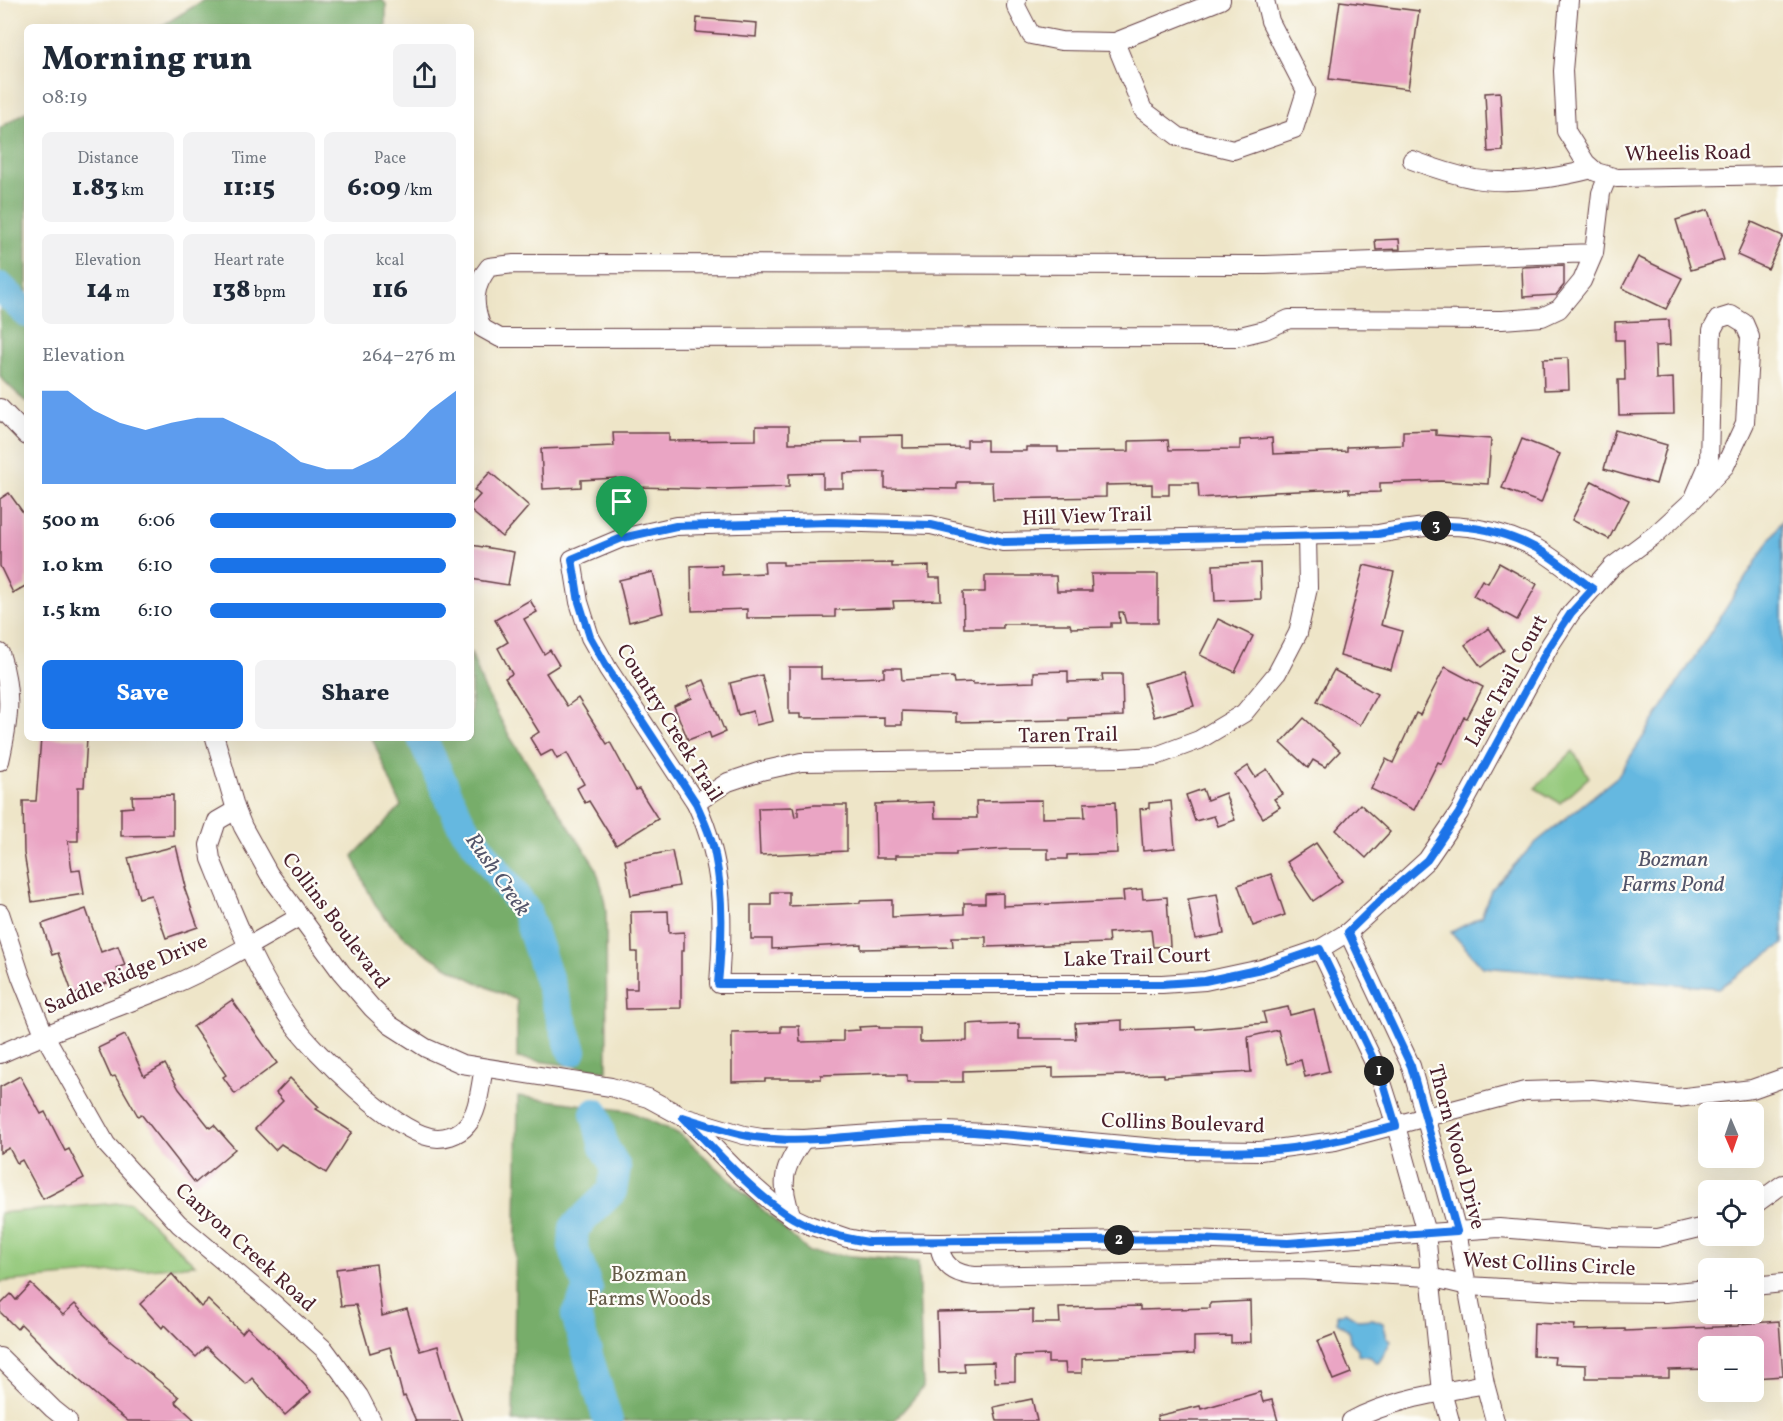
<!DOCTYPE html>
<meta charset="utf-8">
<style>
:root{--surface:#fff;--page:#f2f2f3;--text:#1f2937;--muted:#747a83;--accent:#1a73e8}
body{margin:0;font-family:Vollkorn,serif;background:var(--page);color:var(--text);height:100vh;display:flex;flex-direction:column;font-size:22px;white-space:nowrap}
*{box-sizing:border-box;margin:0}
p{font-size:20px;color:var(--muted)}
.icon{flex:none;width:33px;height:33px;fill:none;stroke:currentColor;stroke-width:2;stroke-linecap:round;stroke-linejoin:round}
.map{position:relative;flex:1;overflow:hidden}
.details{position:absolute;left:24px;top:24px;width:450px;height:717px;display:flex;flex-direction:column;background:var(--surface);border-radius:9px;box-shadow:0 6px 24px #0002}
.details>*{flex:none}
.needle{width:39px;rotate:178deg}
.controls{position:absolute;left:1698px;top:1102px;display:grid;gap:12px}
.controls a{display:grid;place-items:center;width:66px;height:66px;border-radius:9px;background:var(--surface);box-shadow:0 6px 24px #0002;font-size:30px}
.pin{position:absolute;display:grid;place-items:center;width:51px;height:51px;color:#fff;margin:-62px -26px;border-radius:50% 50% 50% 0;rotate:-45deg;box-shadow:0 0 6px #0007}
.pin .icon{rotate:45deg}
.km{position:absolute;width:30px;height:30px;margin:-15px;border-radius:50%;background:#222;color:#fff;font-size:16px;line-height:30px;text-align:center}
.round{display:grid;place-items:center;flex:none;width:63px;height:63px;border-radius:9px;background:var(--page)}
.headline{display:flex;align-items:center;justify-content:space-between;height:102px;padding:0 18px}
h1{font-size:33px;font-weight:800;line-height:45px}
.metrics{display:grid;grid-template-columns:repeat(3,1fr);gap:9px;height:102px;padding:6px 18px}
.metrics div{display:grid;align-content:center;border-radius:9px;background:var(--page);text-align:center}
.metrics b{font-size:26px;font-weight:800}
.metrics small{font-size:16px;font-weight:400}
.metrics p{font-size:16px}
.chart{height:168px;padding:12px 18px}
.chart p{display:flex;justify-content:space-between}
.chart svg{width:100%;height:108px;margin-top:6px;fill:var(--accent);opacity:.7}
.action{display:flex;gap:12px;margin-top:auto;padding:12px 18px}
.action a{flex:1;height:69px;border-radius:9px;background:var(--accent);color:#fff;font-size:24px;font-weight:800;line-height:69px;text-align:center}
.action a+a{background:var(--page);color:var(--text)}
ul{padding:0 18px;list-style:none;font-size:20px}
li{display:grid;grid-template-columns:96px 72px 1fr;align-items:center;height:45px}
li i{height:15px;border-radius:8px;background:var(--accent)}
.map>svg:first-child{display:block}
</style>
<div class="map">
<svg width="1783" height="1421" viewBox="0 0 1783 1421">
<rect width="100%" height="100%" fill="#fdfcf7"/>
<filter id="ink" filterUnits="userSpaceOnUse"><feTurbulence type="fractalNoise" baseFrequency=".0167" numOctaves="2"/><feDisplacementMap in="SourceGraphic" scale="12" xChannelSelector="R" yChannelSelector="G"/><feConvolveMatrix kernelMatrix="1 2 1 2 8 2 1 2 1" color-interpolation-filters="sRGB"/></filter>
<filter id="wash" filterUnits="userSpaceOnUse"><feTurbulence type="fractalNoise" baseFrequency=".008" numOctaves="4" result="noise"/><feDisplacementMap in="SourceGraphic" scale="24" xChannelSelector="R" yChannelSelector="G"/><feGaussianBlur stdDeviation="1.35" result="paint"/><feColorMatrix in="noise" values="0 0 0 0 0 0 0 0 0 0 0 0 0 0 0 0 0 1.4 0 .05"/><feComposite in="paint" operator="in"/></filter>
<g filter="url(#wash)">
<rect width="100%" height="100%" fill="#eee5c8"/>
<g fill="#94c97b" stroke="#6f7453" stroke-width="1.5">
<polygon points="1573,751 1589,777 1560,803 1535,788"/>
<polygon points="130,1202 195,1265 0,1282 0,1213"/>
</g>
<g fill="#77ad6b" stroke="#60664b" stroke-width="1.5">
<polygon points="204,0 382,0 386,4 386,27 160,27"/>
<polygon points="27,111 27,403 0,377 0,128"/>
<path d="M471,652L483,686L510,737L595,866L602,888L606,910L607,1071L517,1058V1000C469,980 410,952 379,910C368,895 361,874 353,856L401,806L372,738H471Z"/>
<polygon points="518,1096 629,1111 681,1135 809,1252 918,1262 923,1388 894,1421 513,1421"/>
</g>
<g fill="#65b8e0" stroke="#586c86" stroke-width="1.5">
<polygon points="1782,521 1783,944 1719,988 1483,967 1451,932 1481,917 1491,890 1534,844 1618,776"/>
<path d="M1345,1312L1358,1320L1373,1319L1383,1323L1387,1337L1391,1340C1389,1345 1382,1359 1378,1363L1370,1357L1358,1355V1349L1350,1341L1348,1330L1337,1322V1314Z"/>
</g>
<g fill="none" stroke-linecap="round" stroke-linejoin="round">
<g stroke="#65b8e0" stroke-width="30">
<polyline points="0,287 27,313"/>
<polyline points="422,738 461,823 526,911 572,1051"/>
<polyline points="595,1113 604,1147 616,1167 612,1191 574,1228 573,1246 588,1289 576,1316 608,1421"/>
</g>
</g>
<g id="blocks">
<g fill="#eaa5c4">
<polygon points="1340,1 1419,11 1408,89 1329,79"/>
<polygon points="697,18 757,23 756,37 696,32"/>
<polygon points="1500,92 1503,151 1488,152 1485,93"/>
<polygon points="1708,210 1724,260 1691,270 1676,220"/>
<polygon points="1752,222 1783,236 1768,269 1737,255"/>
<polygon points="1399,239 1400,249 1376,250 1375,240"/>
<polygon points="1638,257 1682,278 1666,309 1622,288"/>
<polygon points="1564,265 1564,285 1556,295 1523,297 1522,267"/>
<polygon points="1669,320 1670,345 1655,346 1656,379 1673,378 1674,414 1619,415 1618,380 1625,380 1624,340 1615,340 1615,322"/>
<polygon points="1568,358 1569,389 1544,390 1543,359"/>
<polygon points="756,426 789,426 789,443 862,442 862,436 903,435 903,448 967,447 967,440 987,440 987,451 1026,451 1026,447 1058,447 1058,452 1129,451 1129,441 1168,440 1169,450 1240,449 1240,440 1272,438 1273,454 1347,451 1347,447 1403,445 1403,431 1436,430 1436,435 1491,439 1488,484 1441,481 1380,483 1380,492 1349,493 1349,489 1274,492 1274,493 1199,498 1198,483 1169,483 1169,495 1152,495 1152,484 1106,485 1106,497 993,499 992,482 957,482 957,489 885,488 885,472 843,473 843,488 823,488 823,473 789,474 789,487 723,489 636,487 636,491 616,491 616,478 581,480 581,487 543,489 541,449 614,446 613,433 669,433 669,441 756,440"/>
<polygon points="1615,430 1667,445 1656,484 1604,469"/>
<polygon points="1522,439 1560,454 1541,503 1502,488"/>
<polygon points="490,472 529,506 502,537 471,511 471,505 480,495 474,490"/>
<polygon points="1592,481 1629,500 1609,539 1572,520"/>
<polygon points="9,493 27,518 27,585 13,593 0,566 0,499"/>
<polygon points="471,545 514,552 508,585 471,579"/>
<polygon points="764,562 783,562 783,565 892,563 892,567 929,566 929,578 940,578 941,600 893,601 894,608 835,610 835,617 747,618 747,609 692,611 691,566 722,565 722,575 765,573"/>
<polygon points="1260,563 1261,599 1215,601 1213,565"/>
<polygon points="1499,563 1537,584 1517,620 1473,596 1482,580 1488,583"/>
<polygon points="1364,565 1394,572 1381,625 1402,631 1391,670 1340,656"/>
<polygon points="653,572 663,613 629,622 619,580"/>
<polygon points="1091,574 1158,574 1158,623 1126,623 1123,612 1119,612 1120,623 1111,623 1111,627 1071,628 1070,624 1003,624 1003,628 964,628 963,592 985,592 985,576 1056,576 1057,591 1092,591"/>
<polygon points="530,600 537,612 524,619 544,654 550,650 559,665 546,673 567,706 578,698 607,744 610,742 636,790 639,789 658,819 616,845 589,801 585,803 577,788 584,784 567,753 557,759 552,750 541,756 530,738 539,732 505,678 512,674 498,648 508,642 495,620"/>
<polygon points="1218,619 1253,636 1235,672 1200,655"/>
<polygon points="1489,628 1504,650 1481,667 1465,645"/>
<polygon points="789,667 821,667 821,679 884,677 884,668 901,668 902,680 953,677 954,683 973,682 973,684 1034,682 1034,672 1068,671 1068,682 1103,681 1102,674 1122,674 1123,716 1069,718 1069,720 956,722 956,713 902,711 902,725 884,725 884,717 800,718 800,714 789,714"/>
<polygon points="1445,667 1483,687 1467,718 1464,717 1442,764 1438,762 1414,810 1371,789 1386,759 1393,763 1416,713 1420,715"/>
<polygon points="1334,670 1377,694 1360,725 1317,701"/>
<polygon points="1184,672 1194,706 1154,717 1144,683"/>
<polygon points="762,675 773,721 756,725 753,711 738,715 730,683"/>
<polygon points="704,680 725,732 711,738 709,732 688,740 674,706 692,698 687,687"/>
<polygon points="1304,718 1340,751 1325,767 1313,760 1308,768 1281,743"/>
<polygon points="41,738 87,738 84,787 78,787 78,841 68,841 72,871 80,870 84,894 32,902 24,853 23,801 36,801"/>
<polygon points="1248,766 1255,777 1267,769 1283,794 1274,799 1280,807 1263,818 1235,775"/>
<polygon points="1203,789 1207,800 1225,793 1235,820 1218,826 1214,816 1195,821 1186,795"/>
<polygon points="173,795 173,835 121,836 121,808 133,807 132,796"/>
<polygon points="1042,800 1042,818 1085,817 1084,803 1115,802 1117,853 1067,855 1067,859 1048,859 1048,849 1009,849 956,852 956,855 896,855 896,858 876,858 875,804 934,802 935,818 977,818 976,801"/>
<polygon points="1171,801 1175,848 1143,851 1140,809 1149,808 1149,803"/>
<polygon points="1360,804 1390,832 1366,858 1336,830"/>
<polygon points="815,805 847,805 847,851 760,855 758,808 793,807 795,817 798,816 798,807"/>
<polygon points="1316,843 1342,881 1313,901 1287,862"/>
<polygon points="176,846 186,887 184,887 198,927 166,938 151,895 139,898 128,858"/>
<polygon points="672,851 679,886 631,895 625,860"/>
<polygon points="1271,874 1285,915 1253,926 1238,885"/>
<polygon points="1142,889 1143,899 1167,897 1170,946 1153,947 1151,930 1108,933 1109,943 986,947 986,937 952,937 953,947 912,948 861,949 861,944 772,949 772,939 751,939 751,905 771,905 771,892 789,892 789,906 860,903 860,901 892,900 892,917 964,914 964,903 985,903 985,894 1003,893 1003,906 1124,901 1123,891"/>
<polygon points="1217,894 1224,934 1195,939 1188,899"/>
<polygon points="86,909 101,952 118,946 125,965 117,968 121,978 73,995 58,953 52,955 42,924"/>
<polygon points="668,911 669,933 684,932 684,951 681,951 681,1008 626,1009 625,989 637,989 637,952 632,952 631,912"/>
<polygon points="232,1000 277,1063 235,1094 223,1077 226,1075 193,1027"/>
<polygon points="1288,1007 1290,1015 1314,1009 1329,1071 1305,1077 1301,1060 1287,1064 1278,1030 1248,1037 1251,1072 1164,1077 1164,1074 1053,1077 1053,1068 963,1071 963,1082 907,1082 907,1075 888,1075 888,1073 821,1075 821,1079 765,1079 765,1081 732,1082 732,1033 781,1032 781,1026 799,1026 800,1042 843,1041 843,1031 860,1030 859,1027 879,1026 879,1028 920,1028 920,1042 967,1041 967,1024 984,1023 984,1025 1019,1024 1019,1039 1076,1039 1075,1023 1122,1020 1122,1030 1195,1027 1196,1029 1266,1023 1263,1012"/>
<polygon points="125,1035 144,1076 165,1064 179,1089 210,1128 214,1125 235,1149 195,1183 141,1114 138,1116 115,1076 111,1077 98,1048"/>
<polygon points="20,1076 41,1114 45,1112 65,1151 69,1149 84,1178 43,1199 22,1160 17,1163 9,1148 0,1153 0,1087"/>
<polygon points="290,1078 319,1107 316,1109 352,1132 326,1173 281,1144 275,1150 255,1129 283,1101 276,1093"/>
<polygon points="376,1264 382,1316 407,1309 420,1351 438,1346 451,1392 462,1421 416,1421 405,1396 403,1397 390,1347 370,1353 356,1305 341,1306 336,1269"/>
<polygon points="172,1274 201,1307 208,1300 242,1333 247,1327 278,1356 311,1392 285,1415 252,1378 246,1384 206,1347 196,1357 164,1325 162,1328 140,1304"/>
<polygon points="31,1284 63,1315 75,1304 111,1342 179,1397 175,1402 196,1421 128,1421 103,1401 65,1368 21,1324 17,1329 0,1312 0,1305 11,1294 16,1300"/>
<polygon points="1250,1301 1251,1342 1231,1343 1231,1336 1194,1337 1194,1354 1082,1359 1082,1373 1066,1373 1065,1363 1048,1363 1048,1355 1015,1356 1015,1381 995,1382 994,1362 964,1363 965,1372 939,1373 937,1312 1033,1310 1033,1323 1060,1323 1059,1308 1140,1306 1140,1310 1210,1308 1210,1303"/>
<polygon points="1779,1321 1783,1376 1754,1378 1754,1347 1708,1347 1708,1369 1669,1370 1669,1378 1586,1378 1586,1365 1554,1364 1555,1357 1533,1356 1534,1323 1575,1325 1574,1330 1625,1329 1625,1331 1739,1326 1739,1324"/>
<polygon points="1335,1334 1351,1373 1333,1380 1317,1341"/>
<polygon points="1260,1392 1263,1402 1272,1400 1278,1421 1158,1421 1157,1416 1200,1406 1201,1409"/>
<polygon points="1032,1399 1037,1421 997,1421 994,1407"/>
</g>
</g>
</g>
<g filter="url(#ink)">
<use href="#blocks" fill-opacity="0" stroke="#633d43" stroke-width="1.5"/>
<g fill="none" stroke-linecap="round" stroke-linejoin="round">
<defs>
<g id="minor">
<polyline points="1017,0 1016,6 1031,35 1061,41 1115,42 1221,0"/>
<polyline points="1569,0 1563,71 1566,131 1586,163 1596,172 1617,178 1783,175"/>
<polyline points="1115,42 1143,110 1179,137 1233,150 1294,129 1306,91 1270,21 1265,0"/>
<path d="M1412,160C1433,168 1454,175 1475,179C1511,185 1558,178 1592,169"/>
<path d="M1594,253L1265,265L514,264L489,267C472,288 473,304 482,328L500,338L1236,337L1265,330L1289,319L1502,320L1542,317L1559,309L1582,281L1594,253L1601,193L1608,176"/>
<polyline points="0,408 27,436"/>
<path d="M1593,589C1575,576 1556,559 1536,548C1481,520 1437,523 1378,534L1003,542L931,525L829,522L739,524L676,526L622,538L572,559L579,602L590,637L608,669L696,803C724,864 724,919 719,984H1162L1205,981L1261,969L1320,949L1348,932L1427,860L1459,813L1550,645L1571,613L1613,566L1656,534L1693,500L1725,466L1745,423L1750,337L1744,323L1731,315L1718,319L1712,330L1709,463L1693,500"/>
<path d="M0,653C13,693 9,721 0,761"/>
<polyline points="215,738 236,810 243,827 269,874 341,972 372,1008 390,1025 426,1048 462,1064 611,1087 648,1098 683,1117 744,1135 762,1138 804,1139 900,1132 946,1131 1004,1134 1178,1150 1260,1151 1335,1141 1525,1091 1591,1089 1677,1098 1752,1089 1783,1078"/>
<polyline points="696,803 728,782 761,771 801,762 1122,758 1156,756 1199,740 1244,713 1277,673 1298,633 1308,588 1307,535"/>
<path d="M236,810L217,821L209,845L211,859C234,916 255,971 292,1022C315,1054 392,1129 430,1137C443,1140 459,1135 467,1125C479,1111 480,1086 484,1068"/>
<polyline points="0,913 21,977 44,1034 106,1144 179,1224 274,1304 325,1350 359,1396 372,1421"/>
<polyline points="1348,932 1411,1066 1457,1231 1485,1384 1495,1421"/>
<polyline points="1320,949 1379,1073 1396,1126 1426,1233 1442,1392 1450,1421"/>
<path d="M0,1054C56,1029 113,1010 170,986C214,967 257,941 299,917"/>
<polyline points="685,1118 743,1177 775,1205 792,1217 809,1225 847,1238 868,1242 939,1243 1192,1239 1288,1243 1499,1228 1608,1237 1658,1238 1708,1226"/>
<polyline points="1754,1205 1783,1184"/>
<path d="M792,1217C779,1183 783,1167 804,1139"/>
<path d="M939,1243C941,1264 953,1274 975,1276L1299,1270L1430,1277L1468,1286L1573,1292L1665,1293L1708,1289"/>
<polyline points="1754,1286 1783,1283"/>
<polyline points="0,1357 53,1409 68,1421"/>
<path d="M1351,1421C1392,1399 1440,1393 1485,1384"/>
</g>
</defs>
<use href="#minor" stroke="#633d43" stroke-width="20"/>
<use href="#minor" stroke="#fff" stroke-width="18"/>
</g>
</g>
<g fill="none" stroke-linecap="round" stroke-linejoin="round" filter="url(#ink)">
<defs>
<path id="route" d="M829,522L931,525L1003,542L1378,534C1437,523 1481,520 1536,548C1556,559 1575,576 1593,589L1571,613L1550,645L1459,813L1427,860L1386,895L1348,932L1411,1066L1457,1231L1288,1243L1192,1239L868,1242C842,1238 816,1231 793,1218C756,1197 713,1148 683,1117C709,1125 735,1135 762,1138C821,1145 888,1129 949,1131C1052,1134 1154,1156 1258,1151C1305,1149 1351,1138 1396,1126L1380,1073L1320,949L1261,969L1205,981L1162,984H718C722,941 724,898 715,855C712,837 703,819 696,803L608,669L590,637L579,602L572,559L622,538L676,526Z"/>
</defs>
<use href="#route" stroke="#fff" stroke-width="12"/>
<use href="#route" stroke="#1a73e8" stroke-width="8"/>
</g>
<g text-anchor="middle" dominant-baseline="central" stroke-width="4.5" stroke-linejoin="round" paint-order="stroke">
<g font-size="21" fill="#4a1f2b" stroke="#fdfcf7">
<text transform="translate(1688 154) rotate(-1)">Wheelis Road</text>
<text transform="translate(1087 517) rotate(-2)">Hill View Trail</text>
<text transform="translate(1507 681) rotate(-61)">Lake Trail Court</text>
<text transform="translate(669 723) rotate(58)">Country Creek Trail</text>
<text transform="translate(1068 736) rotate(-1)">Taren Trail</text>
<text transform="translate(335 921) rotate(53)">Collins Boulevard</text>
<text transform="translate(1137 958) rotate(-2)">Lake Trail Court</text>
<text transform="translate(126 975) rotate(-23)">Saddle Ridge Drive</text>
<text transform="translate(1183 1124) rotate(2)">Collins Boulevard</text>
<text transform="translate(1456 1147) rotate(75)">Thorn Wood Drive</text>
<text transform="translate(245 1248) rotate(42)">Canyon Creek Road</text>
<text transform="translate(1549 1265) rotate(3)">West Collins Circle</text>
</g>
<g font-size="21" fill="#645a47" stroke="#fdfcf7">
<text x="649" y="1275">Bozman<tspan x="649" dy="24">Farms Woods</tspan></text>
</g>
<g font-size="22" font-style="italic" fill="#53556a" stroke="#fdfcf7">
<text x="1673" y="860">Bozman<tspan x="1673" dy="25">Farms Pond</tspan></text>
<text transform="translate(497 875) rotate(55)">Rush Creek</text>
</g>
</g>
</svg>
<div class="controls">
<a><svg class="needle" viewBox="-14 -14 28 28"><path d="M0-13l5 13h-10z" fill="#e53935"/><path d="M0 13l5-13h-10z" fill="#747a83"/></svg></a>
<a><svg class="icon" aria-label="locate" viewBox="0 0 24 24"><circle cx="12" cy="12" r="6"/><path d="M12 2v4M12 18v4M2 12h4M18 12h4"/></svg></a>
<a>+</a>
<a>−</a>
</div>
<div class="pin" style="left:622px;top:538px;background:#1e9e55"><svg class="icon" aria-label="arrive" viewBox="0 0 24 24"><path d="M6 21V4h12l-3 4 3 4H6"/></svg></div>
<b class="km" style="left:1379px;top:1071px">1</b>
<b class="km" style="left:1119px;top:1240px">2</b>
<b class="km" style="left:1436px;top:526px">3</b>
<section class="details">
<div class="headline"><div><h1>Morning run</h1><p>08:19</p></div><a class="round"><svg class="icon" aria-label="share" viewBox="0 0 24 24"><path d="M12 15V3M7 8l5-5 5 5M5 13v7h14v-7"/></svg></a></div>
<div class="metrics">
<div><p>Distance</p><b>1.83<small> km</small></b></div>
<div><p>Time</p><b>11:15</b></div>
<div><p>Pace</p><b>6:09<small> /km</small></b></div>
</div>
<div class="metrics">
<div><p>Elevation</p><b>14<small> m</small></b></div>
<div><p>Heart rate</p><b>138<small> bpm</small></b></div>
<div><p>kcal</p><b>116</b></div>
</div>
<div class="chart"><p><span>Elevation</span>264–276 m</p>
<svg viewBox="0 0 160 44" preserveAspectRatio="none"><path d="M0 44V6L10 6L20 14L30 19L40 22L50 19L60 17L70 17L80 22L90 27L100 35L110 38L120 38L130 33L140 25L150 14L160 6V44z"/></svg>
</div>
<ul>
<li><b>500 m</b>6:06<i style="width:100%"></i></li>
<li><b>1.0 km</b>6:10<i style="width:96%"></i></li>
<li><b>1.5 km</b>6:10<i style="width:96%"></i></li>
</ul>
<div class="action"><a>Save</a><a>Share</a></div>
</section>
</div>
